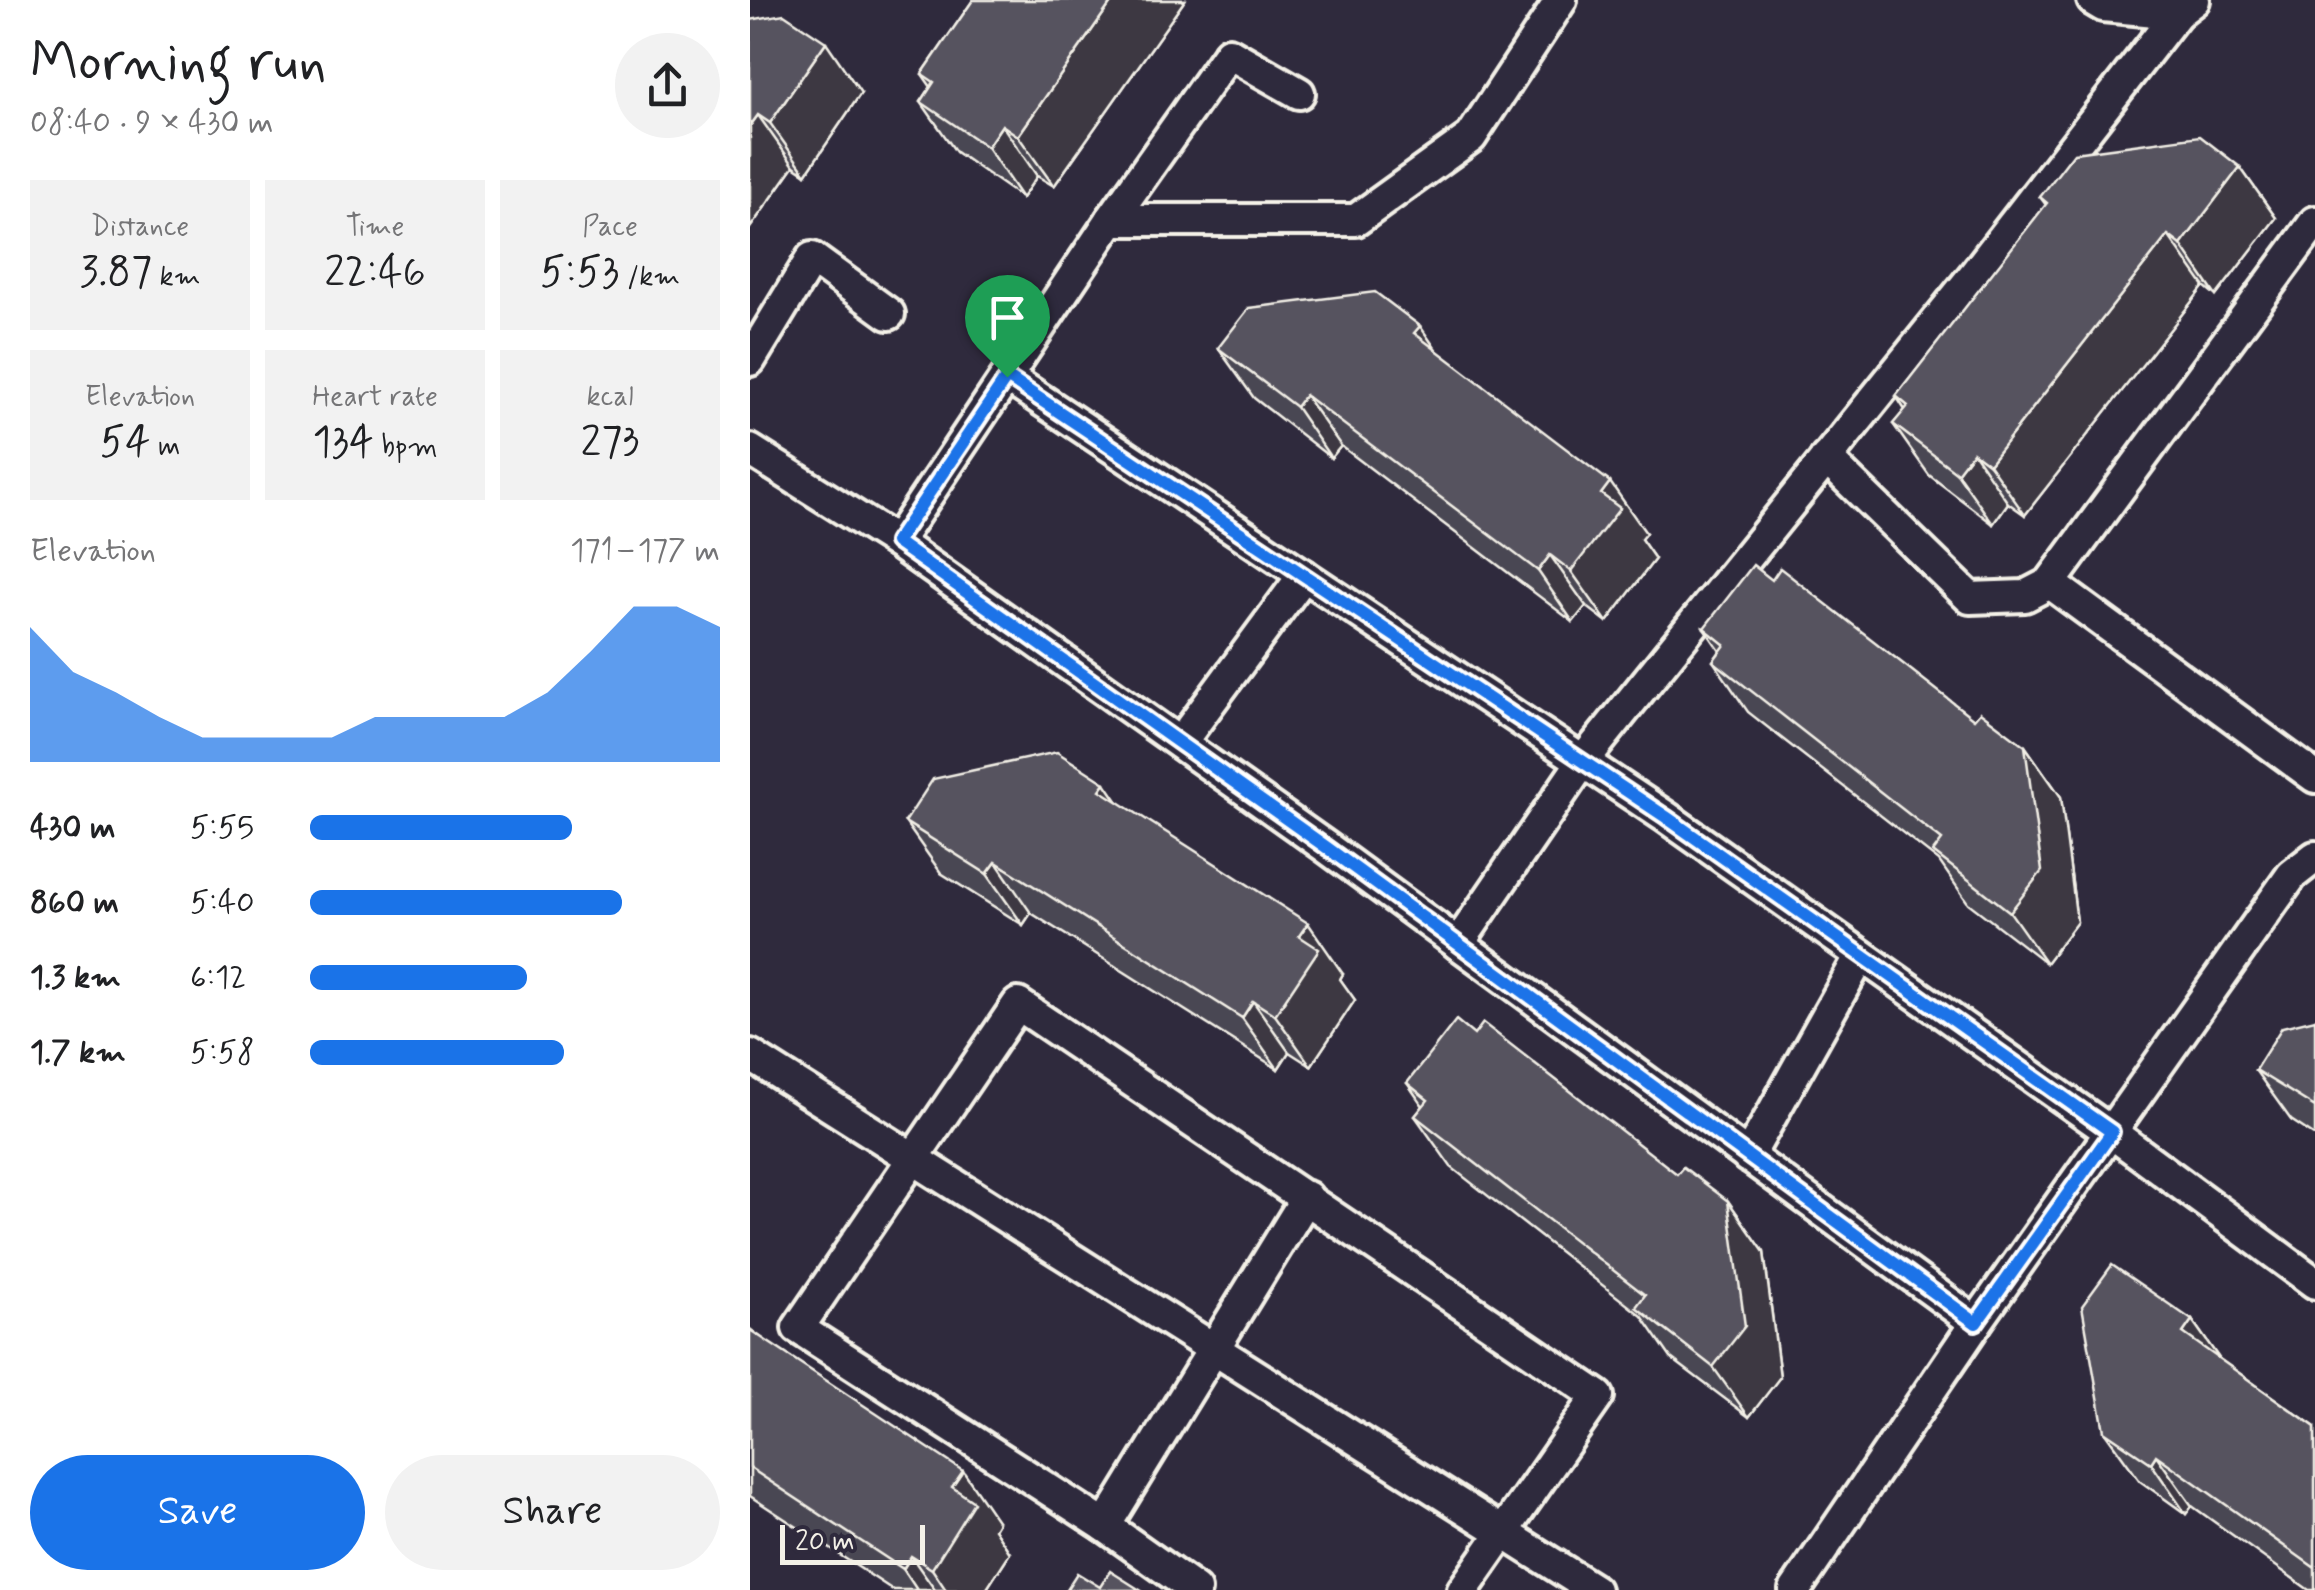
<!DOCTYPE html>
<meta charset="utf-8">
<style>
:root{--surface:#fff;--page:#f2f2f2;--text:#202124;--muted:#757577;--accent:#1a73e8}
body{margin:0;font-family:Mynerve,sans-serif;background:var(--page);color:var(--text);height:100vh;display:flex;flex-direction:column;font-size:38px;white-space:nowrap}
*{box-sizing:border-box;margin:0}
p{font-size:32px;color:var(--muted)}
.icon{flex:none;width:55px;height:55px;fill:none;stroke:currentColor;stroke-width:2;stroke-linecap:round;stroke-linejoin:round}
.map{position:relative;flex:1;overflow:hidden}
.sheet{display:flex;flex-direction:column;background:var(--surface);width:750px}
.sheet>*{flex:none}
.scale{position:absolute;left:30px;bottom:25px;width:145px;box-sizing:border-box;padding-left:10px;border:5px solid #f4f1e8;border-top:0;font-size:28px;line-height:35px;white-space:nowrap;color:#f4f1e8;-webkit-text-stroke:8px #2f2a3d;paint-order:stroke}
.pin{position:absolute;display:grid;place-items:center;width:85px;height:85px;color:#fff;margin:-102px -42px;border-radius:50% 50% 50% 0;rotate:-45deg;box-shadow:0 0 10px #0007}
.pin .icon{rotate:45deg}
.round{display:grid;place-items:center;flex:none;width:105px;height:105px;border-radius:52px;background:var(--page)}
.overview{display:flex;align-items:center;justify-content:space-between;height:170px;padding:0 30px}
h1{font-size:55px;font-weight:600;line-height:75px}
.figures{display:grid;grid-template-columns:repeat(3,1fr);gap:15px;height:170px;padding:10px 30px}
.figures div{display:grid;align-content:center;border-radius:0px;background:var(--page);text-align:center}
.figures b{font-size:42px;font-weight:600}
.figures small{font-size:28px;font-weight:400}
.figures p{font-size:28px}
.chart{height:280px;padding:20px 30px}
.chart p{display:flex;justify-content:space-between}
.chart svg{width:100%;height:180px;margin-top:10px;fill:var(--accent);opacity:.7}
.button{display:flex;gap:20px;margin-top:auto;padding:20px 30px}
.button a{flex:1;height:115px;border-radius:60px;background:var(--accent);color:#fff;font-size:40px;font-weight:600;line-height:115px;text-align:center}
.button a+a{background:var(--page);color:var(--text)}
ul{padding:0 30px;list-style:none;font-size:32px}
li{display:grid;grid-template-columns:160px 120px 1fr;align-items:center;height:75px}
li i{height:25px;border-radius:12px;background:var(--accent)}
main{display:flex;flex:1;min-height:0}
.map>svg:first-child{display:block}
</style>
<main>
<section class="sheet">
<div class="overview"><div><h1>Morning run</h1><p>08:40 · 9 × 430 m</p></div><a class="round"><svg class="icon" aria-label="share" viewBox="0 0 24 24"><path d="M12 15V3M7 8l5-5 5 5M5 13v7h14v-7"/></svg></a></div>
<div class="figures">
<div><p>Distance</p><b>3.87<small> km</small></b></div>
<div><p>Time</p><b>22:46</b></div>
<div><p>Pace</p><b>5:53<small> /km</small></b></div>
</div>
<div class="figures">
<div><p>Elevation</p><b>54<small> m</small></b></div>
<div><p>Heart rate</p><b>134<small> bpm</small></b></div>
<div><p>kcal</p><b>273</b></div>
</div>
<div class="chart"><p><span>Elevation</span>171–177 m</p>
<svg viewBox="0 0 160 44" preserveAspectRatio="none"><path d="M0 44V11L10 22L20 27L30 33L40 38L50 38L60 38L70 38L80 33L90 33L100 33L110 33L120 27L130 17L140 6L150 6L160 11V44z"/></svg>
</div>
<ul>
<li><b>430 m</b>5:55<i style="width:64%"></i></li>
<li><b>860 m</b>5:40<i style="width:76%"></i></li>
<li><b>1.3 km</b>6:12<i style="width:53%"></i></li>
<li><b>1.7 km</b>5:58<i style="width:62%"></i></li>
</ul>
<div class="button"><a>Save</a><a>Share</a></div>
</section>
<div class="map">
<svg width="1565" height="1590" viewBox="0 0 1565 1590">
<rect width="100%" height="100%" fill="#2f2a3d"/>
<filter id="ink" filterUnits="userSpaceOnUse"><feTurbulence type="fractalNoise" baseFrequency=".01" numOctaves="2"/><feDisplacementMap in="SourceGraphic" scale="20" xChannelSelector="R" yChannelSelector="G"/><feConvolveMatrix kernelMatrix="1 2 1 2 8 2 1 2 1" color-interpolation-filters="sRGB"/></filter>
<g filter="url(#ink)">
<g fill="none" stroke-linecap="round" stroke-linejoin="round">
<defs>
<g id="lane">
<polyline points="1343,0 1353,6 1427,13 1444,0"/>
<polyline points="361,220 479,53 549,93"/>
<polyline points="0,360 62,258 139,314"/>
<polyline points="257,377 916,817 1362,1133 1565,1283"/>
<polyline points="0,450 146,542 361,220 606,220 721,137 811,0"/>
<polyline points="1076,458 1220,598 1275,596 1300,583 1565,222"/>
<polyline points="146,542 576,847 1226,1323"/>
<polyline points="1300,583 1565,777"/>
<polyline points="430,743 554,575"/>
<polyline points="708,944 833,761 1224,275 1427,13"/>
<polyline points="0,1055 844,1590"/>
<polyline points="998,1157 1110,957"/>
<polyline points="355,1526 557,1197"/>
<polyline points="445,1590 355,1526 48,1328 268,1004 848,1396 713,1590"/>
<polyline points="1045,1590 1226,1323 1542,875 1565,857"/>
</g>
</defs>
<use href="#lane" stroke="#f4f1e8" stroke-width="38"/>
<use href="#lane" stroke="#2f2a3d" stroke-width="30"/>
</g>
<g fill="#4a4752" stroke="#f4f1e8" stroke-width="2.5">
<polygon points="223,0 435,0 304,186 287,176 272,198 206,152 171,102 181,87 172,74"/>
<polygon points="0,20 111,93 56,174 44,166 0,228"/>
<polygon points="1490,167 1526,218 1466,296 1454,286 1275,515 1258,503 1243,524 1179,475 1143,424 1155,410 1146,396 1296,205 1290,197"/>
<polygon points="468,348 687,351 896,533 891,539 905,559 857,622 836,606 823,622 591,446 581,458 504,398"/>
<polygon points="954,628 1224,719 1275,746 1311,797 1327,922 1296,963 1218,903 1189,861 998,712 963,661 970,651"/>
<polygon points="368,802 593,974 590,979 605,1000 561,1066 539,1052 528,1069 281,913 273,925 191,873 155,822"/>
<polygon points="1565,1019 1565,1136 1541,1120 1505,1070"/>
<polygon points="724,1035 927,1174 978,1201 1014,1252 1030,1377 999,1417 921,1358 892,1316 701,1167 665,1116 673,1106 657,1083"/>
<polygon points="1442,1320 1469,1359 1565,1427 1565,1590 1559,1590 1442,1506 1436,1514 1390,1481 1354,1431"/>
<polygon points="0,1329 248,1522 244,1529 260,1553 236,1590 143,1590 0,1496"/>
</g>
<g fill="#3c3942" stroke="#f4f1e8" stroke-width="2.5">
<polygon points="363,0 435,0 304,186 268,136"/>
<polygon points="76,42 111,93 56,174 20,123"/>
<polygon points="8,115 44,166 0,228 0,126"/>
<polygon points="252,125 287,176 272,198 237,147"/>
<polygon points="1490,167 1526,218 1466,296 1431,245"/>
<polygon points="1418,235 1454,286 1275,515 1239,464"/>
<polygon points="670,326 705,377 664,333"/>
<polygon points="555,395 591,446 581,458 546,407"/>
<polygon points="1223,452 1258,503 1243,524 1207,473"/>
<polygon points="860,482 896,533 891,539 905,559 857,622 821,571 851,494"/>
<polygon points="800,555 836,606 823,622 788,571"/>
<polygon points="1275,746 1311,797 1327,922 1296,963 1260,912"/>
<polygon points="355,783 390,834 350,790"/>
<polygon points="246,862 281,913 273,925 237,874"/>
<polygon points="558,923 593,974 590,979 605,1000 561,1066 525,1015 549,936"/>
<polygon points="503,1001 539,1052 528,1069 492,1018"/>
<polygon points="978,1201 1014,1252 1030,1377 999,1417 963,1367"/>
<polygon points="1442,1320 1478,1371 1433,1333"/>
<polygon points="1406,1455 1442,1506 1436,1514 1401,1463"/>
<polygon points="213,1471 248,1522 244,1529 260,1553 236,1590 196,1590 182,1569 202,1487"/>
<polygon points="161,1556 185,1590 167,1590 153,1569"/>
</g>
<g fill="#56525f" stroke="#f4f1e8" stroke-width="2.5">
<polygon points="223,0 363,0 268,136 252,125 237,147 171,102 184,82 172,74"/>
<polygon points="34,14 76,42 20,123 8,115 0,126 0,20"/>
<polygon points="1450,136 1490,167 1431,245 1418,235 1239,464 1223,452 1207,473 1143,424 1158,406 1146,396 1297,203 1290,197 1324,153"/>
<polygon points="625,292 670,326 664,333 860,482 851,494 870,508 821,571 800,555 788,571 555,395 546,407 468,348 499,308"/>
<polygon points="1003,565 1022,580 1030,568 1224,719 1230,712 1275,746 1292,871 1260,912 1183,852 1192,840 963,661 975,645 954,628"/>
<polygon points="307,752 355,783 350,790 558,923 549,936 569,949 525,1015 503,1001 492,1018 246,862 237,874 155,822 183,779"/>
<polygon points="1565,1019 1565,1107 1505,1070 1532,1027"/>
<polygon points="706,1020 724,1035 733,1023 927,1174 933,1167 978,1201 995,1326 963,1367 886,1307 895,1295 665,1116 678,1100 657,1083"/>
<polygon points="1362,1265 1442,1320 1433,1333 1565,1427 1565,1568 1406,1455 1401,1463 1354,1431 1332,1306"/>
<polygon points="0,1330 213,1471 202,1487 224,1502 182,1569 161,1556 153,1569 0,1468"/>
<polygon points="360,1571 390,1590 316,1590 327,1573 350,1587"/>
</g>
</g>
<g fill="none" stroke-linecap="round" stroke-linejoin="round" filter="url(#ink)">
<defs>
<polygon id="route" points="257,377 916,817 1362,1132 1226,1323 576,847 146,542"/>
</defs>
<use href="#route" stroke="#fff" stroke-width="20"/>
<use href="#route" stroke="#1a73e8" stroke-width="12"/>
</g>
</svg>
<div class="scale">20 m</div>
<div class="pin" style="left:257px;top:377px;background:#1e9e55"><svg class="icon" aria-label="arrive" viewBox="0 0 24 24"><path d="M6 21V4h12l-3 4 3 4H6"/></svg></div>
</div>
</main>
